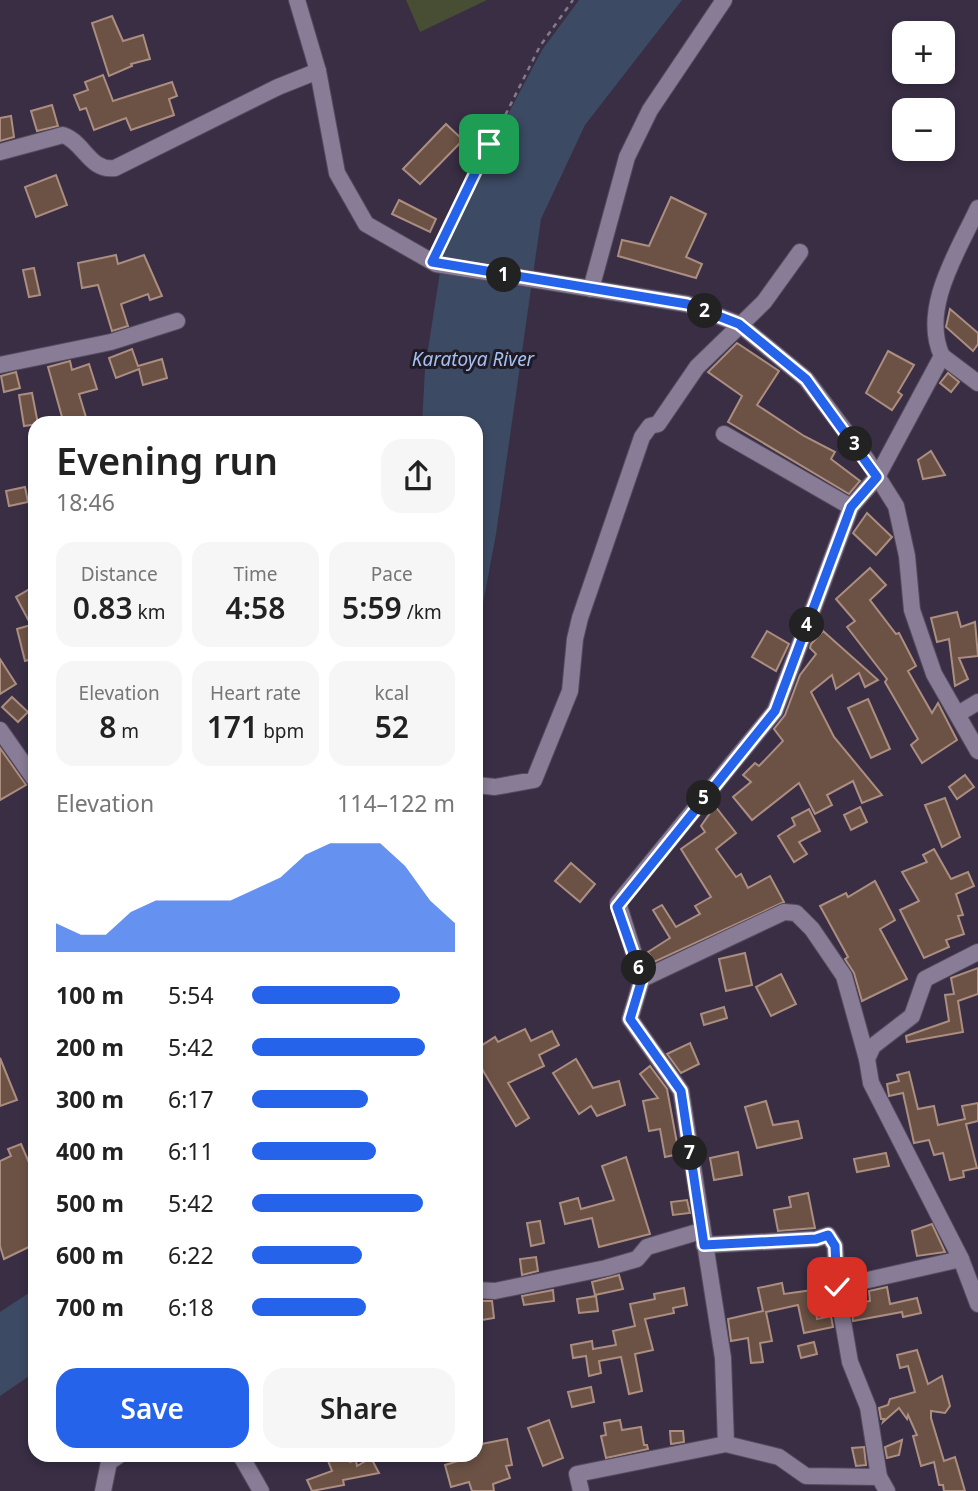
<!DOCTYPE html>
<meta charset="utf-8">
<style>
:root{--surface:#fff;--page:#f6f6f6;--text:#222;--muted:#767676;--accent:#2563eb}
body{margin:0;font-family:"Noto Sans",sans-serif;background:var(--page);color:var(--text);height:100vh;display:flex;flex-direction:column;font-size:26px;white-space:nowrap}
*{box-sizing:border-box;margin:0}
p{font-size:23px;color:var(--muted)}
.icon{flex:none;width:38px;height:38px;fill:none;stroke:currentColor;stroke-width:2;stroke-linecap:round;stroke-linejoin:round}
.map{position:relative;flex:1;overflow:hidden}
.panel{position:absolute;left:28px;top:416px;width:455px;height:1046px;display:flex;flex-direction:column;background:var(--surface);border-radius:21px;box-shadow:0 4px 10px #0003}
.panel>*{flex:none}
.tools{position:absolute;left:892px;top:21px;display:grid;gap:14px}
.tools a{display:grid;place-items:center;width:63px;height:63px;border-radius:14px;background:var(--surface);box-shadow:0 4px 10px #0003;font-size:35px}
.pin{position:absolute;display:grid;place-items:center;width:60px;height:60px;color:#fff;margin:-30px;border-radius:14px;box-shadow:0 4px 10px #0006}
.km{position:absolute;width:35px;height:35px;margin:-18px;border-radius:50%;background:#222;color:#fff;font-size:19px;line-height:35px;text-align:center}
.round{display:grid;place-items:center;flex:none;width:74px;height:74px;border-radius:21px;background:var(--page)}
.head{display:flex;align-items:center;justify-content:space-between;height:119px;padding:0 28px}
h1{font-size:38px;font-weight:600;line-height:52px}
.metrics{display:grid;grid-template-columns:repeat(3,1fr);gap:10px;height:119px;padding:7px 28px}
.metrics div{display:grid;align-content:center;border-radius:18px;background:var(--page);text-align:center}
.metrics b{font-size:30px;font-weight:600}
.metrics small{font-size:19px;font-weight:400}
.metrics p{font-size:19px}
.chart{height:196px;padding:14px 28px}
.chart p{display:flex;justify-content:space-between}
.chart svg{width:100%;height:126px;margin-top:7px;fill:var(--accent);opacity:.7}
.cta{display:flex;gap:14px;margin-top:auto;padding:14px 28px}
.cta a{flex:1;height:80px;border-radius:21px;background:var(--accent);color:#fff;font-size:28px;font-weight:600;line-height:80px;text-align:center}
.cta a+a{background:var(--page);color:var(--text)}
ul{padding:0 28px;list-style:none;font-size:23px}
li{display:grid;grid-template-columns:112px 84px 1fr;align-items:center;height:52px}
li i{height:18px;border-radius:9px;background:var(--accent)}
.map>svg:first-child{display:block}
</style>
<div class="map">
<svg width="978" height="1491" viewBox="0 0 978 1491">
<rect width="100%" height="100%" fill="#392e44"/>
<polygon fill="#474e33" points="406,0 487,0 420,32"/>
<g fill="#3c4a63">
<polygon points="579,0 682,0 585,125 541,219 496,534 476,641 476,424 422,424 425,369 444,246 459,207 542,50"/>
<polygon points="35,1289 35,1372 0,1396 0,1312"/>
</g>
<g fill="#6c5245" stroke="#ac8e81" stroke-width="2">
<polygon points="112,16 123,41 143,35 150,59 131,64 132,66 109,76 92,23"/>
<polygon points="103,75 113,101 172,82 177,96 169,99 174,115 131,130 126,118 94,130 86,108 80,110 74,95 88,90 85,82"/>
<polygon points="52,105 58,126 37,131 31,111"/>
<polygon points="11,116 14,137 0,141 0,118"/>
<polygon points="446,124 463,140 420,184 403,169"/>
<polygon points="56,175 67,205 36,217 25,187"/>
<polygon points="671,197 706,214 686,257 702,264 696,278 618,256 622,240 649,246"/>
<polygon points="399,200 436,219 430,232 392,214"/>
<polygon points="116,255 118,264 144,255 162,296 150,300 148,294 121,304 128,326 112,331 98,285 82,288 78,263"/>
<polygon points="34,268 40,295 29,297 23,270"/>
<polygon points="950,309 978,333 978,344 973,351 946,327"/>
<polygon points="737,343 779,371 757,405 804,436 835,452 831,459 860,481 849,494 728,422 742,396 708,372"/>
<polygon points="132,349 138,366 162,359 167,378 143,385 139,369 116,378 109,358"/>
<polygon points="888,351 914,365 898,392 902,395 892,410 866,393"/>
<polygon points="70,361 72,370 89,364 97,389 79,394 88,424 64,424 48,367"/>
<polygon points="16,372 20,388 4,392 1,376"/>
<polygon points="948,373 959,382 951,392 940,383"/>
<polygon points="32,393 38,424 24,426 19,395"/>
<polygon points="931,451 945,475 923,479 918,460"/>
<polygon points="25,487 28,502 9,506 6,491"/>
<polygon points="867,513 892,537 876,555 853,533"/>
<polygon points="870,568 886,585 870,600 896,634 899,633 916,666 908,671 932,713 938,703 957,740 922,763 911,745 918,739 885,682 887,679 847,627 855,621 836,599"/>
<polygon points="35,586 35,658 25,661 17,629 31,625 16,597"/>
<polygon points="957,612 961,627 975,622 978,656 959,658 968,679 955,686 949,639 937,642 931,618"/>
<polygon points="767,631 789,644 776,671 752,657"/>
<polygon points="823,631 878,680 865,687 859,673 836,689 832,675 811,692 834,737 882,795 862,803 853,781 827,795 832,805 815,814 799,783 752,820 733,797 751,782 743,775 755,763 759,766 783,741 774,729 785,715 800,675 816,654 810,648 811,644"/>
<polygon points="0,659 16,684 0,694"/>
<polygon points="12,697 28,712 18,722 2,707"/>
<polygon points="868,699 890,749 871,758 848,708"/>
<polygon points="0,748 26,785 0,800"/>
<polygon points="965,775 974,787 957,799 949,787"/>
<polygon points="945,798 960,837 942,847 925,805"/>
<polygon points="715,806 736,833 716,849 736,877 741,874 748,888 770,876 784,902 654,962 648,952 670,938 653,910 662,905 676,927 700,914 695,906 711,897 681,849 705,832 701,826"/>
<polygon points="860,807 867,822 851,830 844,815"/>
<polygon points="809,809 820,831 799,842 807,854 794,862 778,836 795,825 792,818"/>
<polygon points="934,849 951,879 968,872 974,886 956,894 963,915 958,916 964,934 946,940 949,947 924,958 900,910 919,901 902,872 927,862 923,855"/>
<polygon points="571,863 595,884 580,902 555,881"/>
<polygon points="875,881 895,920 880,929 907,979 862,1001 854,973 845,959 848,957 820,906 846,893 848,897"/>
<polygon points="745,953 752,985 726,991 719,959"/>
<polygon points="978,968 978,994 958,1001 963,1032 907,1042 906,1036 949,1021 945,995 954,994 951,978"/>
<polygon points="781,974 796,1004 771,1016 756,987"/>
<polygon points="724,1007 727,1018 704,1025 701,1014"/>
<polygon points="525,1029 531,1041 552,1031 559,1045 539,1055 544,1066 508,1083 529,1118 516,1126 482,1069 476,1072 476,1049 495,1037 498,1042"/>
<polygon points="690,1043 699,1064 681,1073 667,1054"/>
<polygon points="0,1058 17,1100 0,1106"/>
<polygon points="576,1059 593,1088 619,1081 625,1105 597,1116 591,1106 579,1114 553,1073"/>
<polygon points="650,1066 667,1089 679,1154 665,1157 660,1129 649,1131 643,1101 658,1098 640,1074"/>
<polygon points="909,1072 918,1109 934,1106 938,1125 965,1119 962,1106 978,1103 978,1121 966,1124 977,1168 963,1171 964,1177 950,1180 943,1153 934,1155 929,1140 914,1143 903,1093 889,1096 887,1084 899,1081 897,1075"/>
<polygon points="766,1101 773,1125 798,1121 802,1138 757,1148 745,1107"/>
<polygon points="21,1144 30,1165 35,1163 35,1244 4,1259 0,1246 0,1161 11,1156 8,1149"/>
<polygon points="738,1152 742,1175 714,1180 710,1158"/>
<polygon points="886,1153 889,1166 857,1172 854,1159"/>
<polygon points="626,1157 650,1234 599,1247 592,1218 565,1224 560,1203 578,1198 581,1209 614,1200 602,1166"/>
<polygon points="808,1193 815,1228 778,1231 774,1210 791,1207 789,1197"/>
<polygon points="687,1200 690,1213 673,1215 671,1202"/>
<polygon points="540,1221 544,1243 531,1246 527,1223"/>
<polygon points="932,1224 945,1252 917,1256 912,1231"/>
<polygon points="536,1257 538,1271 522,1275 520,1259"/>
<polygon points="619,1275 623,1289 595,1295 592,1282"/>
<polygon points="782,1283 784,1294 813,1290 817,1319 831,1316 833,1327 804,1333 798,1305 766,1312 772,1341 760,1343 763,1362 751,1363 748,1338 731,1341 728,1319 763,1311 758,1288"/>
<polygon points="887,1287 890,1304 917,1298 921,1313 903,1317 902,1312 853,1321 851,1304 870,1301 869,1291"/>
<polygon points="684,1288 687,1305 673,1308 674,1313 645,1319 653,1350 635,1354 642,1391 629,1394 621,1357 599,1361 601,1373 589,1376 586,1356 573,1358 571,1345 592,1341 593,1349 616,1345 613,1331 635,1326 630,1304 655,1299 654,1294"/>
<polygon points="553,1290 554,1301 524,1305 522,1296"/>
<polygon points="596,1296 598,1311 579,1313 577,1299"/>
<polygon points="476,1301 492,1301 494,1318 476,1321"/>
<polygon points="814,1342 817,1354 801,1358 798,1346"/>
<polygon points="917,1350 928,1384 942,1376 950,1406 945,1413 931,1411 931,1418 944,1461 955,1457 965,1491 944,1491 943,1485 939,1485 934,1462 921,1466 913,1436 917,1435 908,1415 907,1419 899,1408 883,1422 884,1419 881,1419 879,1408 888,1405 890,1399 915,1392 908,1366 900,1368 897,1355"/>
<polygon points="591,1387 594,1402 572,1407 568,1392"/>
<polygon points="549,1420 563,1458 543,1466 528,1428"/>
<polygon points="620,1420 622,1430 641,1427 644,1445 647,1445 648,1449 606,1458 601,1436 606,1435 604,1423"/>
<polygon points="670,1431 683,1431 684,1442 671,1444"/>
<polygon points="507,1439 512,1465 506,1466 510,1478 493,1484 494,1491 472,1491 469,1482 451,1487 445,1465 458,1461 456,1456 476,1456 476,1445"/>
<polygon points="902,1440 899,1455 887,1458 885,1447"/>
<polygon points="864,1447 866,1465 856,1466 852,1448"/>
<polygon points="326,1456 348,1456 350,1462 356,1460 357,1466 371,1458 379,1473 343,1480 344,1485 312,1491 307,1480 332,1471"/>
</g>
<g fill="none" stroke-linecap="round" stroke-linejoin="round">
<defs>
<g id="minor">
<polyline points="297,0 318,71 337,173 366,224 436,264 687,304 739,324 806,379 867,460 896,506 907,556 912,610 934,674 978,751"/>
<path d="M0,152L63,135C84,142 90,172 115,168L278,87L318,71"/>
<polyline points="591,289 627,157 650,110 724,0"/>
<polyline points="942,356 978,383"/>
<polyline points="0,365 111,342 177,321"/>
<polyline points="724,434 851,507"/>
<polyline points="958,714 978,702"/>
<polyline points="0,730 35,780"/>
<polyline points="476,785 495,787 534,780 570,691 575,639 580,618 642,437 650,426 658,424 697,367 764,302 800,252"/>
<polyline points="978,952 925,979 912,1016 873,1046 867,1059 871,1083 961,1259 978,1304"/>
<polyline points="642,979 784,912 796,913 812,929 844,976 867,1059"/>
<polyline points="704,1245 816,1239 828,1235 835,1246 837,1287 961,1259"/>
<polyline points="837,1287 850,1362 868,1407 879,1477"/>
<polyline points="476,1290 495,1291 606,1268 637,1259 647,1247 701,1231"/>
<polyline points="726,1444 779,1457 806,1476 879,1477 887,1491"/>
<polyline points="241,1456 261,1491"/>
<polyline points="103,1491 109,1462 118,1456"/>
<path d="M581,1491L577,1474L726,1444L723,1358L681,1091L630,1019L642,979L618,903L775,711L851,507L877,477L942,356C920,309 958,251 978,208"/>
</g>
</defs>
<use href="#minor" stroke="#544b5e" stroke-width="18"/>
<polyline stroke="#837a8c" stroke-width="2.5" stroke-dasharray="5 5" stroke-linecap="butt" points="438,249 540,46 573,0"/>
<use href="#minor" stroke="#887c96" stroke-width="16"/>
</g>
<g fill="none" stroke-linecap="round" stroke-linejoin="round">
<defs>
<polyline id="route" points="489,144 432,262 687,304 739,324 806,379 877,477 851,507 775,711 617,907 642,979 630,1019 681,1091 704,1245 816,1239 828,1235 835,1246 837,1287"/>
</defs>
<use href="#route" stroke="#fff" stroke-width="14"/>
<use href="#route" stroke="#2563eb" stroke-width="9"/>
</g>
<g text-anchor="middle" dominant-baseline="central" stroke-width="6" stroke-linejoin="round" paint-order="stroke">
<g font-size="19" font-style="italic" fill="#a5c0f1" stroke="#1e1923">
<text x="473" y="359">Karatoya River</text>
</g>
</g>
</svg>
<div class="tools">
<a>+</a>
<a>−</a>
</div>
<div class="pin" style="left:489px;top:144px;background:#1e9e55"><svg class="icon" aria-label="arrive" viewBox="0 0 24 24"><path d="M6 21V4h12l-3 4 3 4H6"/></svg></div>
<div class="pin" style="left:837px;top:1287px;background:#d93025"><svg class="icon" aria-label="check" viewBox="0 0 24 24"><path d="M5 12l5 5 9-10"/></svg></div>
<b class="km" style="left:504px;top:275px">1</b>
<b class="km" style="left:705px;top:311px">2</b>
<b class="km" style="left:855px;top:444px">3</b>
<b class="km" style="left:807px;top:625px">4</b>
<b class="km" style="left:704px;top:798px">5</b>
<b class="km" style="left:639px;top:968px">6</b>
<b class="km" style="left:690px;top:1153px">7</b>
<section class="panel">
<div class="head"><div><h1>Evening run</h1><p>18:46</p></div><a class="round"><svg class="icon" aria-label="share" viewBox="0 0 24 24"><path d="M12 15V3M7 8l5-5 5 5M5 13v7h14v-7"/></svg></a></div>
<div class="metrics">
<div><p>Distance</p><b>0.83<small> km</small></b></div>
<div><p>Time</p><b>4:58</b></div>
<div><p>Pace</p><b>5:59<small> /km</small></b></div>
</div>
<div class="metrics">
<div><p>Elevation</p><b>8<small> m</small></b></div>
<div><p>Heart rate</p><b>171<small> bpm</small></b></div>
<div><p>kcal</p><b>52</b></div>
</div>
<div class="chart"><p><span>Elevation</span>114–122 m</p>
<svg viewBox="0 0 160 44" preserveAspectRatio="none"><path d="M0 44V34L10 38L20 38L30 30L40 26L50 26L60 26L70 26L80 22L90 18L100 10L110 6L120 6L130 6L140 14L150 26L160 34V44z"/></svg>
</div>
<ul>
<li><b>100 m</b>5:54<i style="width:73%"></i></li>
<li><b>200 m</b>5:42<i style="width:85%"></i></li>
<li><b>300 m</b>6:17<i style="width:57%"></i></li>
<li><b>400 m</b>6:11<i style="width:61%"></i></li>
<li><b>500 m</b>5:42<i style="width:84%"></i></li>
<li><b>600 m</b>6:22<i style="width:54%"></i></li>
<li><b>700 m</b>6:18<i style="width:56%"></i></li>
</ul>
<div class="cta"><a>Save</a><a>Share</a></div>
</section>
</div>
